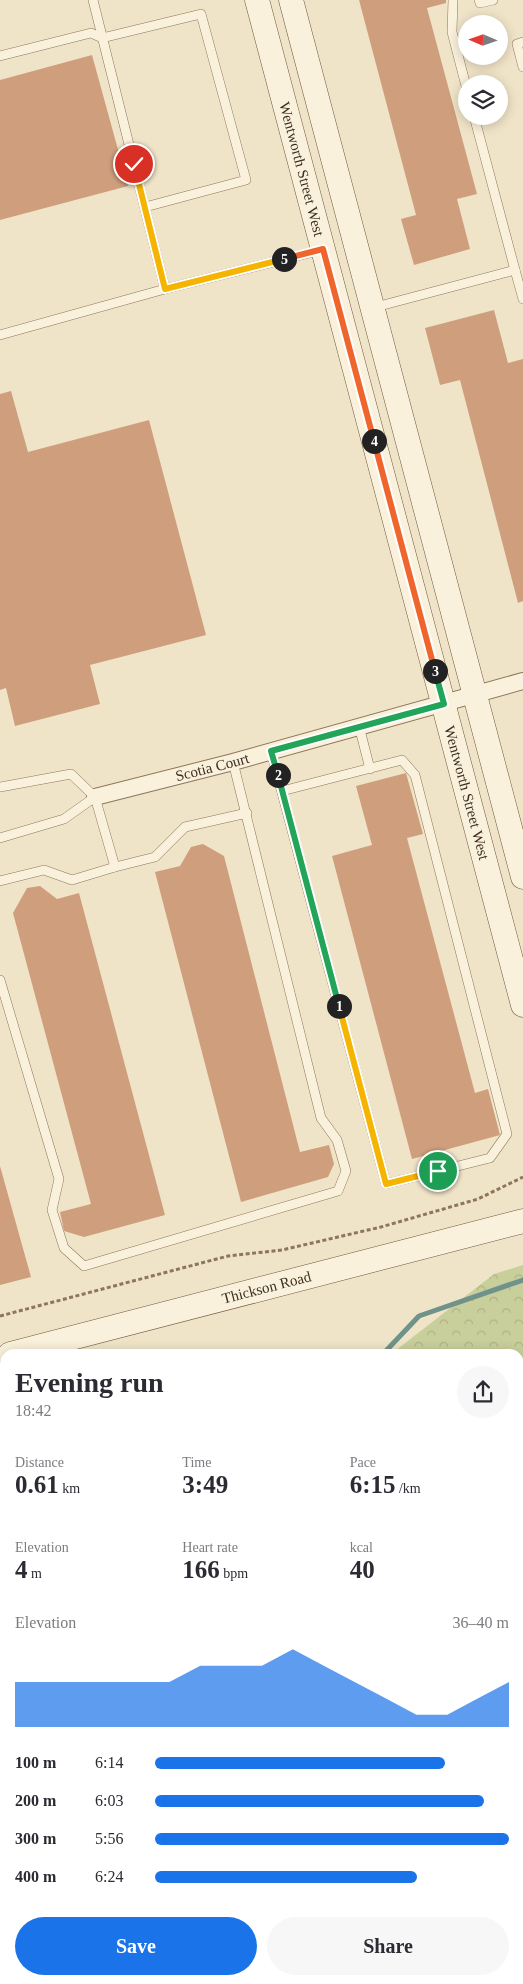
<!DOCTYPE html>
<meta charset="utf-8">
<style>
:root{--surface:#fff;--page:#f7f7f7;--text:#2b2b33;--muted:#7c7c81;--accent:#1a73e8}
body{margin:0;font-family:"Times New Roman",serif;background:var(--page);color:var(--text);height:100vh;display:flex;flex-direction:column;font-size:19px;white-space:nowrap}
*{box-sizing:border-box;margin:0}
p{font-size:16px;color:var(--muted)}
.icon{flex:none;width:28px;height:28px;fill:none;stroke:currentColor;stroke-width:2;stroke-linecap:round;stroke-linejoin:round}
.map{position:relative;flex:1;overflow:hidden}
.sheet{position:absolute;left:0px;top:1349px;width:524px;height:636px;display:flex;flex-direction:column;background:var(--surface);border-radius:15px 15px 0 0;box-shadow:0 2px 12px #0003}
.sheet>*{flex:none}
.needle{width:32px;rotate:272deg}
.buttons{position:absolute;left:458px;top:15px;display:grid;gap:10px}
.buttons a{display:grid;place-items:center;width:50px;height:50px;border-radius:50%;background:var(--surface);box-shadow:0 2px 12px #0003;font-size:25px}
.pin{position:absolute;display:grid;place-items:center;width:42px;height:42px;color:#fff;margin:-21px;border:2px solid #fff;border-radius:50%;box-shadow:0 1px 5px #0007}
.km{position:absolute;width:25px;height:25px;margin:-12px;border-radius:50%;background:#222;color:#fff;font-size:14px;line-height:25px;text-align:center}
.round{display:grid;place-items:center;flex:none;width:52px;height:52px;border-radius:26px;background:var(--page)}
.overview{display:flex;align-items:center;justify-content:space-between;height:85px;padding:0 15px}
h1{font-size:28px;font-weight:800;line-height:38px}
.stats{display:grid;grid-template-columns:repeat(3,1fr);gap:8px;height:85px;padding:5px 15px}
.stats div{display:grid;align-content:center}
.stats b{font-size:25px;font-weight:800}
.stats small{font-size:14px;font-weight:400}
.stats p{font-size:14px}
.chart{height:140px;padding:10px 15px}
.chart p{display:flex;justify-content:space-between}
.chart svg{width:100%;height:90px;margin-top:5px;fill:var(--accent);opacity:.7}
.cta{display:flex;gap:10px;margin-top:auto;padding:10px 15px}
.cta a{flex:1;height:58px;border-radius:30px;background:var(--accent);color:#fff;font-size:20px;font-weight:800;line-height:58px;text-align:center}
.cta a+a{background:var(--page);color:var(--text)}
ul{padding:0 15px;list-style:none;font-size:16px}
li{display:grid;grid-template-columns:80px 60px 1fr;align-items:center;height:38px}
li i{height:12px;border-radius:6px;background:var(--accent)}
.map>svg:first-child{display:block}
</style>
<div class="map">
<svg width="523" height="1984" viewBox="0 0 523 1984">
<defs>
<pattern id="forest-crowns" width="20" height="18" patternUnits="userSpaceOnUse" patternTransform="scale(1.25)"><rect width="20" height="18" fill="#c9cf9b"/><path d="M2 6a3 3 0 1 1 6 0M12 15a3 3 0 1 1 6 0" fill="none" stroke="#aeb285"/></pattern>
</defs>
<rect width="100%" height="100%" fill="#f0e4c8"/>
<polygon fill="url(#forest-crowns)" points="523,1265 523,1374 519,1375 519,1354 391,1354 494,1274"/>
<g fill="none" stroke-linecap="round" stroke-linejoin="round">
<g stroke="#6f938a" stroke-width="5">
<polyline points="383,1354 419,1316 523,1280"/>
<polyline points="0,1472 5,1475"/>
</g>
</g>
<g fill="#cf9f7d">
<polygon points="359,0 446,0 446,3 427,8 477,194 457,199 470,249 414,265 401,219 416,215"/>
<polygon points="92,55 128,186 0,220 0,80"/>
<polygon points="494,310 508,363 523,359 523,601 518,603 460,380 440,385 425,328"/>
<polygon points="11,391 28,452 149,420 206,635 90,665 100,704 15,726 6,688 0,690 0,394"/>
<polygon points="406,773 423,834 407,838 475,1093 488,1089 500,1135 412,1159 332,856 372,845 356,786"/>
<polygon points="203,844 224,856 300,1152 329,1145 334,1164 328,1177 241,1202 155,872 180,866 191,847"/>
<polygon points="40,886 57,899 79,893 165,1215 84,1237 64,1231 60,1212 91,1204 13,913 27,888"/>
<polygon points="0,1166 31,1277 0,1285"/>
<polygon points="5,1632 5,1684 0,1685 0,1633"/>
<polygon points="523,1890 523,1984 316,1984 315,1980 519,1980 519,1892"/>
</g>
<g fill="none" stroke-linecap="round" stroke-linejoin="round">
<defs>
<g id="service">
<polyline points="93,0 165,289"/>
<polyline points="453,0 452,32 466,86"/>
<polyline points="479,0 480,3 493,0"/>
<polyline points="523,42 517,44 523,67"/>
<polyline points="0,56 91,33 102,38 201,14 246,180 145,207"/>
<polyline points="474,116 515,270"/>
<polyline points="372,308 515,270 523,299"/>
<polyline points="0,335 165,289 321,250"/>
<polyline points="359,726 370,769"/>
<polyline points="271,751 386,1184 490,1158 507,1134 415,775 402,760 282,791"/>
<polyline points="0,787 71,774 95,797 115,867 155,857 185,827 247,813"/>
<polyline points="0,838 64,819 95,797"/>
<polyline points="0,881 44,870 72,880 115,867"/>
<polyline points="0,980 59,1179 52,1210 64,1248 84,1266 338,1191 346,1171 337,1140 321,1118 233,762"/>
<polyline points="519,1556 523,1555"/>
<polyline points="0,1575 5,1573"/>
<polyline points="519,1713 523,1728"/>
</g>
<g id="minor">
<path id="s1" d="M95,797L233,762L523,681"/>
</g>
<g id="secondary">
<path id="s2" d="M257,0L523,1005"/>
<polyline points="291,0 523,877"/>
<path id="s3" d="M10,1354L523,1221"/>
</g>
</defs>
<use href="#service" stroke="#8d765c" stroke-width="10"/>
<use href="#minor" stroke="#8d765c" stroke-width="18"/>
<use href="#secondary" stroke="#6f573f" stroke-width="25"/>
<polyline stroke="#8d765c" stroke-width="3" stroke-dasharray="4 2.5" stroke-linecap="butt" points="0,1316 228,1256 282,1250 381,1227 478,1199 523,1177"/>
<use href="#service" stroke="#faf1dc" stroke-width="9"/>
<use href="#minor" stroke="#faf1dc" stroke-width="16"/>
<use href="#secondary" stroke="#faf1dc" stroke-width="24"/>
</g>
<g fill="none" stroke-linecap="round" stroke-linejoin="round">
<defs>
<polyline id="split-1" points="339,1006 386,1184 438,1171"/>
<polyline id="split-2" points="278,775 339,1006"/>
<polyline id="split-3" points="278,775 271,751 444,704 435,671"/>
<polyline id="split-4" points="374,441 435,671"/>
<polyline id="split-5" points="284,259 323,249 374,441"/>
<polyline id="split-6" points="134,164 165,289 284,259"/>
</defs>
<use href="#split-1" stroke="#fff" stroke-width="10"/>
<use href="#split-2" stroke="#fff" stroke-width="10"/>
<use href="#split-3" stroke="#fff" stroke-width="10"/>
<use href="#split-4" stroke="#fff" stroke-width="10"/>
<use href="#split-5" stroke="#fff" stroke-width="10"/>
<use href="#split-6" stroke="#fff" stroke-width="10"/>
<use href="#split-1" stroke="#f5b400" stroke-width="6"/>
<use href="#split-2" stroke="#22a559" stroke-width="6"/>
<use href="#split-3" stroke="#22a559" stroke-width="6"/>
<use href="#split-4" stroke="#f0652b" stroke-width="6"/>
<use href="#split-5" stroke="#f0652b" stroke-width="6"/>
<use href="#split-6" stroke="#f5b400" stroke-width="6"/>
</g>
<g text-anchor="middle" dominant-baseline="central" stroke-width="5" stroke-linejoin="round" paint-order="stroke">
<g font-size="15" fill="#3d2e20" stroke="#f7eed8">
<text stroke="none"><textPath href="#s2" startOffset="175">Wentworth Street West</textPath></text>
<text stroke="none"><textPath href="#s1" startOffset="121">Scotia Court</textPath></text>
<text stroke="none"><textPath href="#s2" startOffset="820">Wentworth Street West</textPath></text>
<text stroke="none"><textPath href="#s3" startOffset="265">Thickson Road</textPath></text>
</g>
</g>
</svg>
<div class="buttons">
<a><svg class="needle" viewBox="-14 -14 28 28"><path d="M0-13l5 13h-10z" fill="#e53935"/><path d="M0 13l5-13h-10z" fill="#7c7c81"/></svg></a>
<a><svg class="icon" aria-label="layers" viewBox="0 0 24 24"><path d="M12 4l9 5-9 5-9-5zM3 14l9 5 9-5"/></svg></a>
</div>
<div class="pin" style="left:438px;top:1171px;background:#1e9e55"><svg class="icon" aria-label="arrive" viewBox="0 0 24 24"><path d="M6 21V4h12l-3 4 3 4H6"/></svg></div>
<div class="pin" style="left:134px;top:164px;background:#d93025"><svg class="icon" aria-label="check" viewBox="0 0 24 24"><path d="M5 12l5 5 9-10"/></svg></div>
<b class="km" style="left:339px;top:1006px">1</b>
<b class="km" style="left:278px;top:775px">2</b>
<b class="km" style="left:435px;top:671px">3</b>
<b class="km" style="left:374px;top:441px">4</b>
<b class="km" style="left:284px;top:259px">5</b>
<section class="sheet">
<div class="overview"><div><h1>Evening run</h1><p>18:42</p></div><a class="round"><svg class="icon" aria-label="share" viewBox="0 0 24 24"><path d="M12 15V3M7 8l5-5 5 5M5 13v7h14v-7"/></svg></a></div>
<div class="stats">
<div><p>Distance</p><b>0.61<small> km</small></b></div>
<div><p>Time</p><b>3:49</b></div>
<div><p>Pace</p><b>6:15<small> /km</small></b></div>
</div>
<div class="stats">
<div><p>Elevation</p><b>4<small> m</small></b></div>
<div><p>Heart rate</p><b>166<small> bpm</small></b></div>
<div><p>kcal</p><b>40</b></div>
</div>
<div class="chart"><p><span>Elevation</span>36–40 m</p>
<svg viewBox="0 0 160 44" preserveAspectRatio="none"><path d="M0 44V22L10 22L20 22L30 22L40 22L50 22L60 14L70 14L80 14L90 6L100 14L110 22L120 30L130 38L140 38L150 30L160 22V44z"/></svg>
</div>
<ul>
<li><b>100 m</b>6:14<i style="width:82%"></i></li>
<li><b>200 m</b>6:03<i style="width:93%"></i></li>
<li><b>300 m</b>5:56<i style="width:100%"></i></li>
<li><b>400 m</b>6:24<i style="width:74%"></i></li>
</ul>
<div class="cta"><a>Save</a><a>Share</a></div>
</section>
</div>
